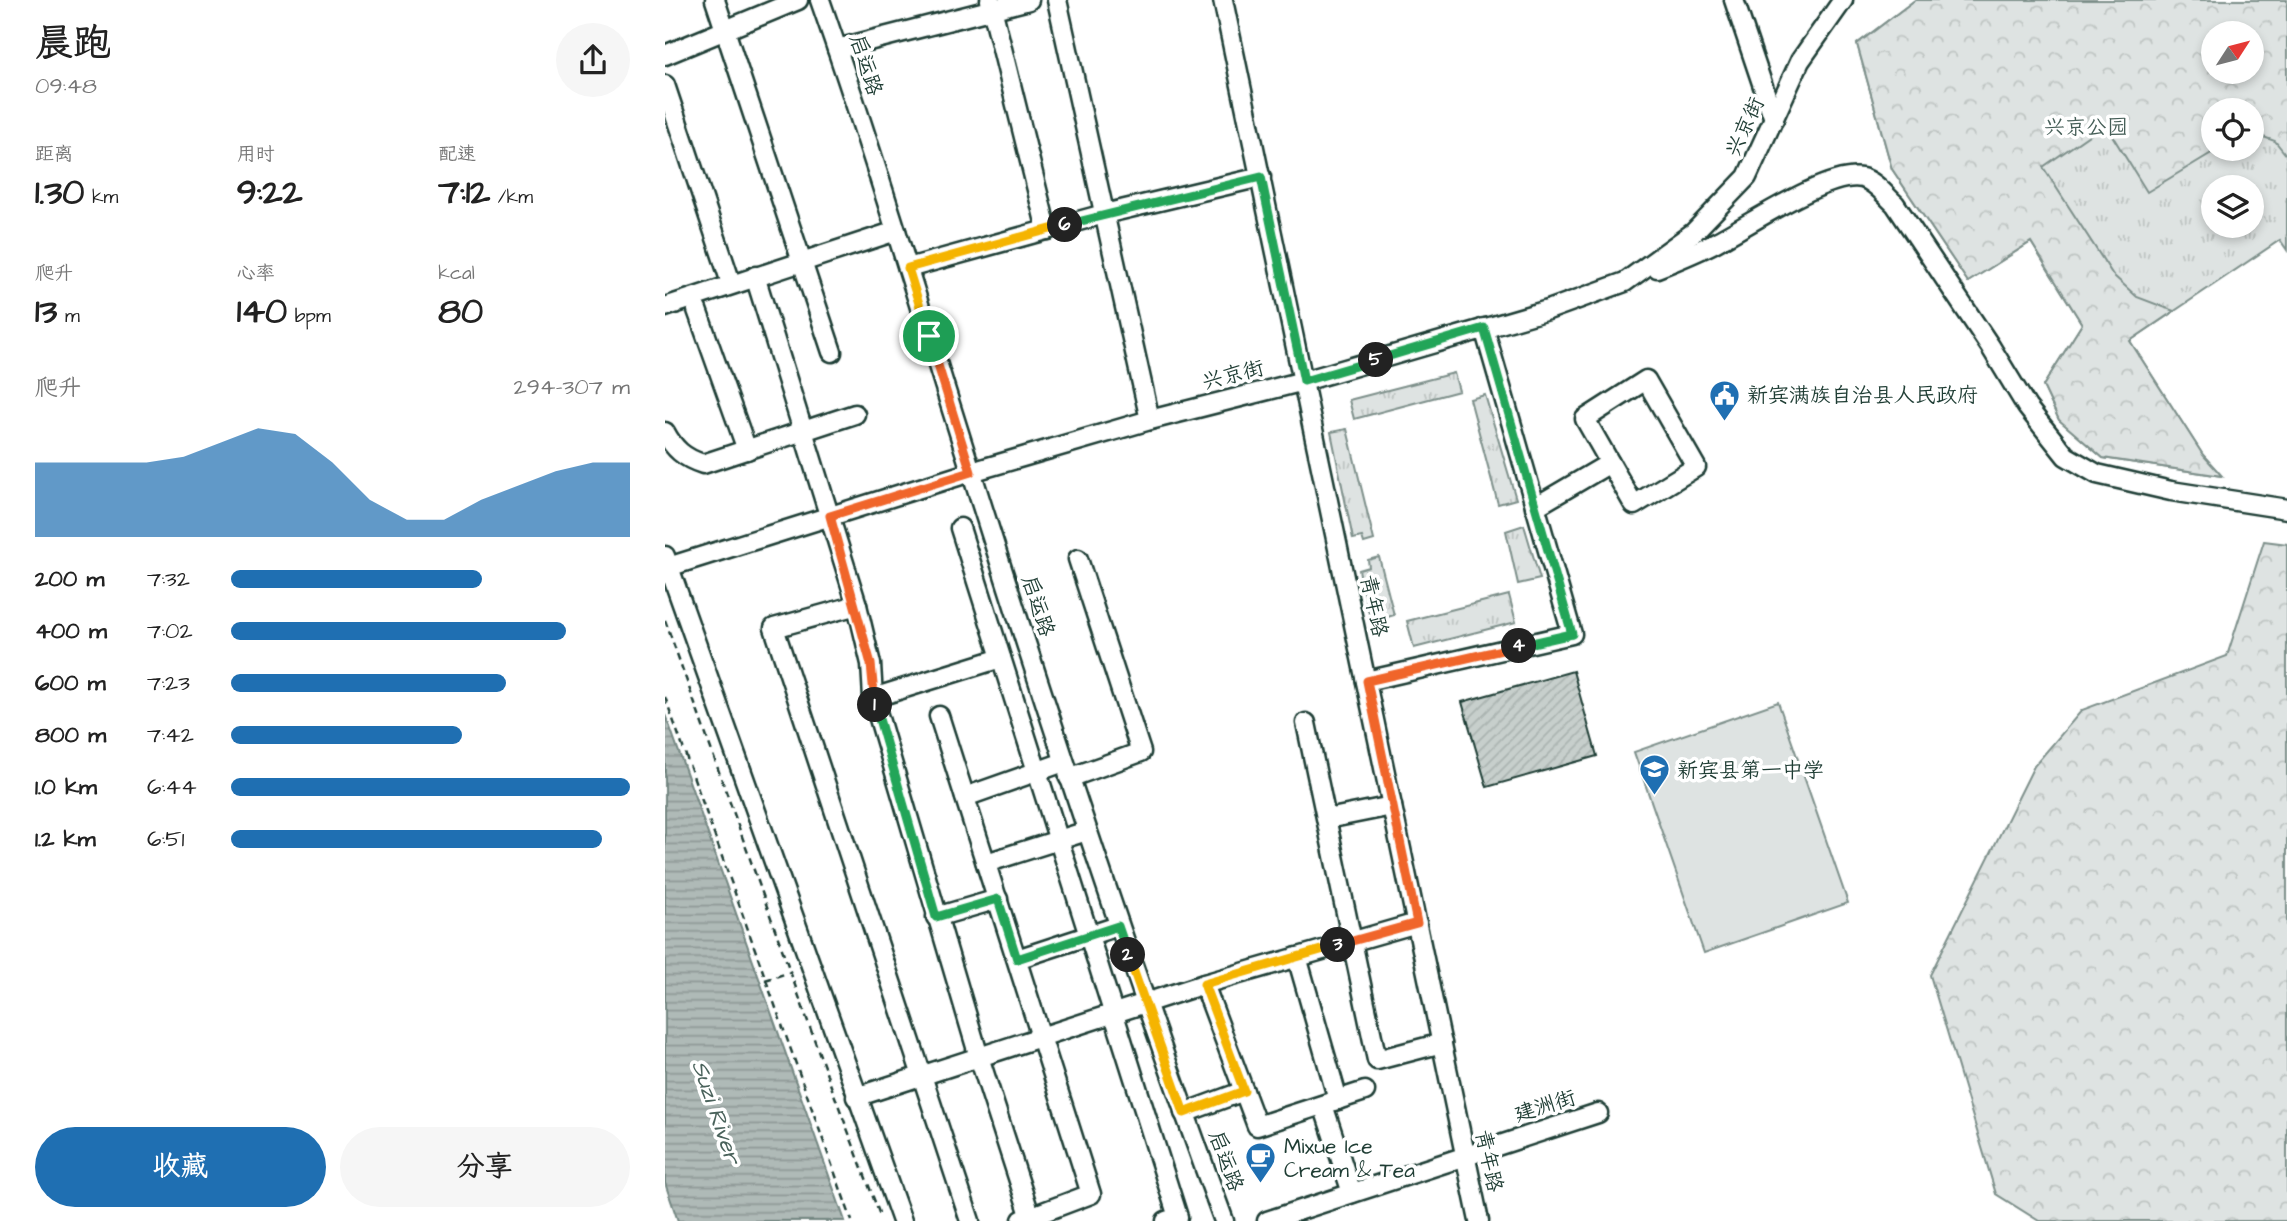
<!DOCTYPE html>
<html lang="zh">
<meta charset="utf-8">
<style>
:root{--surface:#fff;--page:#f6f6f6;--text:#222;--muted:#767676;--accent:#1f6fb2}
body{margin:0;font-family:"Architects Daughter","LXGW WenKai TC",sans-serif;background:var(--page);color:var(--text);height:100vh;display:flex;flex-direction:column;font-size:26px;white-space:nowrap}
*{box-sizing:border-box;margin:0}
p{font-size:23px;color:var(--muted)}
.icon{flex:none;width:38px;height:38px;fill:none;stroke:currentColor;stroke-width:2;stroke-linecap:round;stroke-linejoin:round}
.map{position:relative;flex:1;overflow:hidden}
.side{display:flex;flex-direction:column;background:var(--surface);width:665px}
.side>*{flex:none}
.needle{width:46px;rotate:54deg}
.buttons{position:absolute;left:1536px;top:21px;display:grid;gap:14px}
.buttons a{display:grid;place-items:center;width:63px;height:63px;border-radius:50%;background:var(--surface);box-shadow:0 4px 10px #0003;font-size:35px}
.pin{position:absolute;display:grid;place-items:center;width:60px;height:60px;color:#fff;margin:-30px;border:4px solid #fff;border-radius:50%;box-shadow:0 2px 7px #0007}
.km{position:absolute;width:35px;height:35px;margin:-18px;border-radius:50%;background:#222;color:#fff;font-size:19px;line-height:35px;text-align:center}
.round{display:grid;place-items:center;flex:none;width:74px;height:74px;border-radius:37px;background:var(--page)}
.head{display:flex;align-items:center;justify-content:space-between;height:119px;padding:0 35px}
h1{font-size:38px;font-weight:700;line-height:52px}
.stats{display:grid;grid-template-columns:repeat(3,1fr);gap:10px;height:119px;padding:7px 35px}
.stats div{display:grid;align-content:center}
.stats b{font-size:35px;font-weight:700}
.stats small{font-size:19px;font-weight:400}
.stats p{font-size:19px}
.chart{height:196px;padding:14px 35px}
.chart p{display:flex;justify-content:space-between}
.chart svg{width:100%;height:126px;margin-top:7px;fill:var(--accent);opacity:.7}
.button{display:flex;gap:14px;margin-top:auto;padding:14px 35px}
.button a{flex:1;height:80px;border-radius:42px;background:var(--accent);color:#fff;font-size:28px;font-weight:700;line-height:80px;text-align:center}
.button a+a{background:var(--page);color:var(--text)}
ul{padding:0 35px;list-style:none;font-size:23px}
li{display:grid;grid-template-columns:112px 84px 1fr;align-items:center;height:52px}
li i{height:18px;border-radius:9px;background:var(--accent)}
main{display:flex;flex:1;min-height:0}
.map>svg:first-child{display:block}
</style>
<main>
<section class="side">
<div class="head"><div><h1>晨跑</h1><p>09:48</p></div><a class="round"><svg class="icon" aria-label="share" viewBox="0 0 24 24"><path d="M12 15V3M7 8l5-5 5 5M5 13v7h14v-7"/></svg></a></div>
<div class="stats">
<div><p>距离</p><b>1.30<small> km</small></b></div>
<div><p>用时</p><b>9:22</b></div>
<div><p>配速</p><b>7:12<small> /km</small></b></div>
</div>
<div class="stats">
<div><p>爬升</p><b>13<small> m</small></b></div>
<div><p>心率</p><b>140<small> bpm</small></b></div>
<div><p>kcal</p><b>80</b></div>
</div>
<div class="chart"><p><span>爬升</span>294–307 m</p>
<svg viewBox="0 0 160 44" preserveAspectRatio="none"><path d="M0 44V18L10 18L20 18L30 18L40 16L50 11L60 6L70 8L80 18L90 31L100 38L110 38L120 31L130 26L140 21L150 18L160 18V44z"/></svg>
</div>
<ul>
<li><b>200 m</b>7:32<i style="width:63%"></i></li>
<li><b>400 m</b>7:02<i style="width:84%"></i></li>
<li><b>600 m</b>7:23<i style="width:69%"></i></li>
<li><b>800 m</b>7:42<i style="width:58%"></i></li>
<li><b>1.0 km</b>6:44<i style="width:100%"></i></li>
<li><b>1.2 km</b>6:51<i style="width:93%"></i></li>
</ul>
<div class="button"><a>收藏</a><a>分享</a></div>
</section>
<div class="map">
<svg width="1622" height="1221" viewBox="0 0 1622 1221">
<defs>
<pattern id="grass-tufts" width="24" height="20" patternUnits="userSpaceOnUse" patternTransform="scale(1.75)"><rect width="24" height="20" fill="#dee3e2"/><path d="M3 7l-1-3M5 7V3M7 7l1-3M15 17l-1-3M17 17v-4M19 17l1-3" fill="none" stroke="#bec4c2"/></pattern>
<pattern id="forest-crowns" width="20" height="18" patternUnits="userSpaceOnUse" patternTransform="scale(1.75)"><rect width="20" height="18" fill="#dee3e2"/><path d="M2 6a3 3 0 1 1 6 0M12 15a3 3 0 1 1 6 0" fill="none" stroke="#bec4c2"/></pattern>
<pattern id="water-rules" width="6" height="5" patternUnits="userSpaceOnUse" patternTransform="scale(1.75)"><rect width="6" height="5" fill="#afbab7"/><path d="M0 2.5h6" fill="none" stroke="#8e9896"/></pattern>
<pattern id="building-hatch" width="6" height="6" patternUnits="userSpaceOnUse" patternTransform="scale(1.75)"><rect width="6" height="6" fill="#c7cfcc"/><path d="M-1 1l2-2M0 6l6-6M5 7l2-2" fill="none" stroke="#aab3b0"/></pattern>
</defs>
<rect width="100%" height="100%" fill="#fff"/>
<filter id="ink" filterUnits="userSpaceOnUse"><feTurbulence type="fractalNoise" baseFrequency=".0143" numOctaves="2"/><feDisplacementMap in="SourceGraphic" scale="14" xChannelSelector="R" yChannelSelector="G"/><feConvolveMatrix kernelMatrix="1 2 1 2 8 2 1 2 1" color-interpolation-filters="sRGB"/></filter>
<g filter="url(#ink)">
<g fill="url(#grass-tufts)" stroke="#7e908b" stroke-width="2" fill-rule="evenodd">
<path d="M1250,0H1622V250L1615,240L1465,341L1538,455L1557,476L1438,458L1394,420L1378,386L1417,324L1366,242L1303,282L1227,169L1192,44ZM1549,33H1587V72H1549ZM1549,110H1587V149H1549ZM1549,187H1587V226H1549Z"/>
<polygon points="789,373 794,391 689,419 684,400"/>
<polygon points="820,395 851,499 833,504 805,399"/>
<polygon points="682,429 709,540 699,543 697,537 688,539 666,432"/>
<polygon points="859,525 875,579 853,584 841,531"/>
<polygon points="714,557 729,615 706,622 694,570 704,567 703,560"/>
<polygon points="844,595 851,622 749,648 742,621"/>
</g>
<g fill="url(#forest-crowns)" stroke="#7e908b" stroke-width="2" fill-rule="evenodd">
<path d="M1250,0H1622V156L1610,141L1587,133V110H1549V149H1553L1482,192L1440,124L1378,167L1448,275L1472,297L1509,311L1465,341L1538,455L1557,476L1438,458L1394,420L1378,386L1417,324L1366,242L1303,282L1227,169L1192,44ZM1549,33H1587V72H1549Z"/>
<polygon points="1599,541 1622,544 1622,1221 1374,1221 1331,1194 1265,975 1369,766 1417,710 1562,656"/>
</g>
<polygon fill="#dee3e2" stroke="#7e908b" stroke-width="2" points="1113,702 1183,903 1039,953 969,752"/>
<polygon fill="url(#water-rules)" stroke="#758883" stroke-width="2" points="0,715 5,727 180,1221 13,1221 0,1183"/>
<polygon fill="url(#building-hatch)" stroke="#1f3d34" stroke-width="2" points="908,671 932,756 822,787 797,702"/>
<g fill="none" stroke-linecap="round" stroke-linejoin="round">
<defs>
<g id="minor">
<polyline points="50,0 167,352"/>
<path d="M155,0C210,157 257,316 307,474C386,725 468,974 559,1221"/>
<polyline points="325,0 382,230"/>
<polyline points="392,0 485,420"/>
<polyline points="558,0 814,1221"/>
<polyline points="1069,0 1109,119"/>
<polyline points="172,49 364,0"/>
<polyline points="0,55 133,0"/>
<polyline points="0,85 66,283"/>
<polyline points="243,268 439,214 596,177"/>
<path d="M992,268C1012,260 1032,252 1051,242C1083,226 1162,171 1197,178C1210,181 1220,195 1230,204L1325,346L1362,407L1401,456L1432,474L1506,491L1622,509"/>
<polyline points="90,276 192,605 206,664 208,698 314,1057 367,1221"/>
<polyline points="0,307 231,231"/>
<polyline points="32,310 82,450"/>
<polygon points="981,380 1031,467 969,505 920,419"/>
<path d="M0,432C9,449 19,458 38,464L190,414"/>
<polyline points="870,507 945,463"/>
<polyline points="295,528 513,1217 501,1221"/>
<polyline points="0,556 237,1221"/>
<polyline points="0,568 306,472 485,420 639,381 883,310 960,282 1029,232 1082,177 1135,61 1178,0"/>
<polyline points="192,605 109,628 305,1221"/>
<polyline points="701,681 907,634 819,328"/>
<polyline points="208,698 336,658"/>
<polyline points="274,716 426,1194 357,1220"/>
<polyline points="641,723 712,1060 777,1043"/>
<polyline points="404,778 476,752 413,559"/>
<polyline points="300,797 399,762"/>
<polyline points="662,819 727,806"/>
<polyline points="321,863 422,831"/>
<polyline points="271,917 333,899"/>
<polyline points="632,957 673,1100"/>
<polyline points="352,959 453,926"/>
<polyline points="539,984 592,1126 700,1091"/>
<polyline points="191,1097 539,984 752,923"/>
<polyline points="658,1105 687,1193"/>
<polyline points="519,1113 579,1091"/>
<polyline points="602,1221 933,1113"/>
</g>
</defs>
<use href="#minor" stroke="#1f3d34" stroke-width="23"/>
<g stroke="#1f3d34" stroke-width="2.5" stroke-dasharray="7 5" stroke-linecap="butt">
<polyline points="0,620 163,1078 216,1218"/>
<polyline points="0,697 187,1221"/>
<polyline points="100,980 126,972"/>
</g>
<use href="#minor" stroke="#fff" stroke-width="18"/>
</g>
</g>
<g fill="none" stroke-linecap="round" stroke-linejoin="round" filter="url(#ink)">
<defs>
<polyline id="split-1" points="210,705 206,664 165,516 306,472 264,336"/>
<polyline id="split-2" points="210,705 271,917 333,899 352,959 453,926 463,955"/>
<polyline id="split-3" points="463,955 519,1113 579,1091 539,984 673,945"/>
<polyline id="split-4" points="673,945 752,923 702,681 854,646"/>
<polyline id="split-5" points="711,360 819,328 907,634 854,646"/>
<polyline id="split-6" points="400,225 596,177 639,381 711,360"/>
<polyline id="split-7" points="264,336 243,268 400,225"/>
</defs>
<use href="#split-1" stroke="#fff" stroke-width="14"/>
<use href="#split-2" stroke="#fff" stroke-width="14"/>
<use href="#split-3" stroke="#fff" stroke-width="14"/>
<use href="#split-4" stroke="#fff" stroke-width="14"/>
<use href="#split-5" stroke="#fff" stroke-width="14"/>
<use href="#split-6" stroke="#fff" stroke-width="14"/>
<use href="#split-7" stroke="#fff" stroke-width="14"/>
<use href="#split-1" stroke="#f0652b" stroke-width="9"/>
<use href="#split-2" stroke="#22a559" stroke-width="9"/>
<use href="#split-3" stroke="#f5b400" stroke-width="9"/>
<use href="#split-4" stroke="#f0652b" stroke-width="9"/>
<use href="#split-5" stroke="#22a559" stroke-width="9"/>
<use href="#split-6" stroke="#22a559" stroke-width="9"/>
<use href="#split-7" stroke="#f5b400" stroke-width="9"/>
</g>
<defs>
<symbol id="civic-pin" viewBox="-11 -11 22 30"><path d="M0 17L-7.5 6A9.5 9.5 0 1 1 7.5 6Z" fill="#1f6fb2" stroke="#fff"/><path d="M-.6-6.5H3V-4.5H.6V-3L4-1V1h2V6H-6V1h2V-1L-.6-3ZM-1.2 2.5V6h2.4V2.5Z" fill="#fff"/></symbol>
<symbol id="school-pin" viewBox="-11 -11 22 30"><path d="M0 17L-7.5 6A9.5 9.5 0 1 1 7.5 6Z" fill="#1f6fb2" stroke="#fff"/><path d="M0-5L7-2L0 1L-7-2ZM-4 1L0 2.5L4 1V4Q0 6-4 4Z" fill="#fff"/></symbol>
<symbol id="cafe-pin" viewBox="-11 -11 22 30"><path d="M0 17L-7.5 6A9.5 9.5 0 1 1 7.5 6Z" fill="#1f6fb2" stroke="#fff"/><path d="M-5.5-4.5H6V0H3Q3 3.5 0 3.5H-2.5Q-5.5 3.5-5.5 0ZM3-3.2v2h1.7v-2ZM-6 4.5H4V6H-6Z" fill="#fff"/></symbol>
</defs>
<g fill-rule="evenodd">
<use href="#civic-pin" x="1042" y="378" width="35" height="47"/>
<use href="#school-pin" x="972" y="752" width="35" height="47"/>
<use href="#cafe-pin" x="578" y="1140" width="35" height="47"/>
</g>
<g text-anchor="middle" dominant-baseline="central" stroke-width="7" stroke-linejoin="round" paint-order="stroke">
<g font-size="21" fill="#1f3d34" stroke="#fff">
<text transform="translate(201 65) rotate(72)">启运路</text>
<text transform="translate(1080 127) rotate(-65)">兴京街</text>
<text transform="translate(568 375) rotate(-14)">兴京街</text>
<text transform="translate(373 606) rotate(72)">启运路</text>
<text transform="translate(709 606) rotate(78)">青年路</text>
<text transform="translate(880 1106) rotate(-17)">建洲街</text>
<text transform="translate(561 1161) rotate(70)">启运路</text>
<text transform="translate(824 1161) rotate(78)">青年路</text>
</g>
<g font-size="21" fill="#455e57" stroke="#fff">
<text x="1421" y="127">兴京公园</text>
</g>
<g font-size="21" fill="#1f3d34" stroke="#fff" text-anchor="start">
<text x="1082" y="395">新宾满族自治县人民政府</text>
<text x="1012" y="770">新宾县第一中学</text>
<text x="619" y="1146">Mixue Ice<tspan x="619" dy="24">Cream &amp; Tea</tspan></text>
</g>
<g font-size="23" font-style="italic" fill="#4a625b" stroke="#fff">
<text transform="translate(51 1112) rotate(71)">Suzi River</text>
</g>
</g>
</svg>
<div class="buttons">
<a><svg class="needle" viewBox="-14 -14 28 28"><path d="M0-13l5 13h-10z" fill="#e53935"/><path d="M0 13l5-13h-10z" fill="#767676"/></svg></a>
<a><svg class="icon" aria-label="locate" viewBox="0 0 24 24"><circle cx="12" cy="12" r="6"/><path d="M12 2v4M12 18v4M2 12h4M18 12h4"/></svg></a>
<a><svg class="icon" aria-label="layers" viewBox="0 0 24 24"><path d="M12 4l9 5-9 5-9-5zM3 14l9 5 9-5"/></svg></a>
</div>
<div class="pin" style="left:264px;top:336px;background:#1e9e55"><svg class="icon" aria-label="arrive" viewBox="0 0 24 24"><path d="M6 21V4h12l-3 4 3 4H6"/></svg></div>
<b class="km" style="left:210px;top:705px">1</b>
<b class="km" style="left:463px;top:955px">2</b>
<b class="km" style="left:673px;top:945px">3</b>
<b class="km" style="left:854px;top:646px">4</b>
<b class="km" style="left:711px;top:360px">5</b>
<b class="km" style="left:400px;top:225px">6</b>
</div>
</main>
